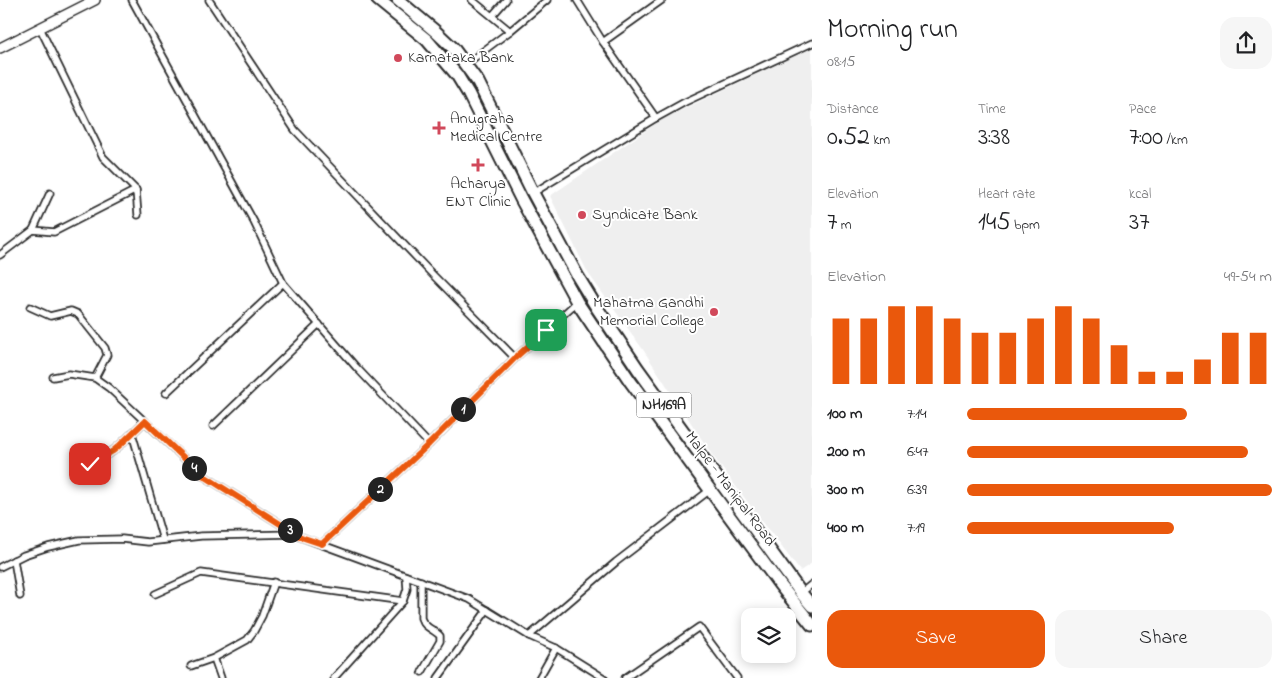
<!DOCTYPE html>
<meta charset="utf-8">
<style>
:root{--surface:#fff;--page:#f6f6f6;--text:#202124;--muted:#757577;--accent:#ea580c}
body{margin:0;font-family:"Indie Flower",sans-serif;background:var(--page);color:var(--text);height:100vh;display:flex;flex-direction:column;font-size:19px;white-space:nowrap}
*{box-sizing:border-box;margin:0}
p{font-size:16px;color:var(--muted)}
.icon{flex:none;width:28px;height:28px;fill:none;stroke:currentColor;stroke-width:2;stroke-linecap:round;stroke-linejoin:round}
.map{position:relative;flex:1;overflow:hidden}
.panel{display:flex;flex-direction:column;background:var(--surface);width:475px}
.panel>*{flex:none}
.fabs{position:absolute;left:741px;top:608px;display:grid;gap:10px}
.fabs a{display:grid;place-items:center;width:55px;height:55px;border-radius:10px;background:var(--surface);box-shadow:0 2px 12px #0003;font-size:25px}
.pin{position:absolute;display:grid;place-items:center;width:42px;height:42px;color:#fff;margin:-21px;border-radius:10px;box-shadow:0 2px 8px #0006}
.km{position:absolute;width:25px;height:25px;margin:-12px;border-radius:50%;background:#222;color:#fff;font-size:14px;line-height:25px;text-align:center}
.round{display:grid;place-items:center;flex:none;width:52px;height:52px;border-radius:15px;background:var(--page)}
.head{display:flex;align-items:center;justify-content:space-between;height:85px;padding:0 15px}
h1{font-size:28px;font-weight:600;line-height:38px}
.stats{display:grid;grid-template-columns:repeat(3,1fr);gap:8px;height:85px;padding:5px 15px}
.stats div{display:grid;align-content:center}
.stats b{font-size:25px;font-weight:600}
.stats small{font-size:14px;font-weight:400}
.stats p{font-size:14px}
.chart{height:140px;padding:10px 15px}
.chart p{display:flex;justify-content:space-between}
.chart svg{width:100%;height:90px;margin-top:5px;stroke:var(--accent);stroke-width:6}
.action{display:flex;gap:10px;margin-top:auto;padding:10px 15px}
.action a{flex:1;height:58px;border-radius:15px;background:var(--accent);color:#fff;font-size:20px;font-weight:600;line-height:58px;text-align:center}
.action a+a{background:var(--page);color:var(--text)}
ul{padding:0 15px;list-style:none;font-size:16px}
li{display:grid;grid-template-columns:80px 60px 1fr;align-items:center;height:38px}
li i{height:12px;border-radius:6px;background:var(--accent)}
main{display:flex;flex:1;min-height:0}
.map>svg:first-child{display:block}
</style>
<main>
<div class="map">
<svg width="812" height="678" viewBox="0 0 812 678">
<rect width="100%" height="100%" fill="#fff"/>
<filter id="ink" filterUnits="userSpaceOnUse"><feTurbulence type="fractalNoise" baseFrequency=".02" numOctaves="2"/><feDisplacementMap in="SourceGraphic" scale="10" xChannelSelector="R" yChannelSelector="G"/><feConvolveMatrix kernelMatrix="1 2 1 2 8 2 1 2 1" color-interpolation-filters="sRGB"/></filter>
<g filter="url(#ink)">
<polygon fill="#efefef" points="812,48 812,563 800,571 712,455 644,351 588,273 550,196 663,119"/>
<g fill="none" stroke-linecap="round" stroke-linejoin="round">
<defs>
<g id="street">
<polyline points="132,0 254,222 283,283 356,367 429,444"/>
<polyline points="209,0 295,130 433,275 515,358"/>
<polyline points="472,0 510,31"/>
<polyline points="577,0 603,42 656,118"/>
<polyline points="492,16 506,0"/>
<polyline points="40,28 103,157 136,190 138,215"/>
<polyline points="603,42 662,0"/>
<polyline points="466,64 510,31 547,0"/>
<polyline points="533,193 656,118 685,102 812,43"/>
<polyline points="33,230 50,193"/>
<polyline points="0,255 33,230 54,232 136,190"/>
<polyline points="30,307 50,316 71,311 78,314 105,348 107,355 95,378"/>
<polyline points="53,377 69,374 95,378 109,388 201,474 301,537 469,599 529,636 556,648 604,678"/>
<polyline points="166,393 283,283"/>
<polyline points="213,426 319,324"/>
<polyline points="132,433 163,540"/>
<polyline points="90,464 113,451 120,445 145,421"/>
<polyline points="322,544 429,444 515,358 577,302"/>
<polyline points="14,560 20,596"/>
<polyline points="0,567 24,555 48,547 79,540 122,539 148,542 201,536 295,534"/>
<path d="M421,581V618C424,628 434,629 440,636V641L422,672"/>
<polyline points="801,593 812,584"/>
<polyline points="155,594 201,573 403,601"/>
<polyline points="529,636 616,562 710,490"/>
<polyline points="214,658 221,678"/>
<polyline points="191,666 214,658 247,640 254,631 262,616 274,582"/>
<polyline points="334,678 403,601 407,589 406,576"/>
<polyline points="438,678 487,610"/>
<polyline points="539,678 556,648"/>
<polyline points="625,678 699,627 737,678"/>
</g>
<polyline id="secondary" points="0,48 95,0"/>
<g id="highway">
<polyline points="378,0 427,40 457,75 468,93 521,199 577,302 630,381 780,585 812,625"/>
<polyline points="398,0 435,31 453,48 478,82 533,193 578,277 597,308 638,369 801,593 812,606"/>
</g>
</defs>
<use href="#street" stroke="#2b2b2b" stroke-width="9"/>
<use href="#secondary" stroke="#2b2b2b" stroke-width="12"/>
<use href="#highway" stroke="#2b2b2b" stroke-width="15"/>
<use href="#street" stroke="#fff" stroke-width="5.5"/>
<use href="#secondary" stroke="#fff" stroke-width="9"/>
<use href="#highway" stroke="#fff" stroke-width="11"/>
</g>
</g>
<g fill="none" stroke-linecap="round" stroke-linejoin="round" filter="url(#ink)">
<defs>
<polyline id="route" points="90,464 113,451 120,445 145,421 201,474 301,537 322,544 429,444 515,358 546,330"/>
</defs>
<use href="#route" stroke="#fff" stroke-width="10"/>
<use href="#route" stroke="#ea580c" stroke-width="6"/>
</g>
<g fill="#d1495b" stroke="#fff" stroke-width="2">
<circle cx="398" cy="58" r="5"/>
<path d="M436.5 120.5h5v5h5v5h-5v5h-5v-5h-5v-5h5z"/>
<path d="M475.5 157.5h5v5h5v5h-5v5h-5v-5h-5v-5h5z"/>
<circle cx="582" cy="215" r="5"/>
<circle cx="714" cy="312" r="5"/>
</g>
<g text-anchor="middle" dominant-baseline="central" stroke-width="4" stroke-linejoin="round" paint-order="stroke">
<rect fill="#fff" stroke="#6b6b6b" stroke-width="1" x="636.5" y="392.5" width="55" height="25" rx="4"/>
<g font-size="15" font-weight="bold" fill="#2b2b2b">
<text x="664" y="405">NH169A</text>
</g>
<g font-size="16" fill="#2b2b2b" stroke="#fff" text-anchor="start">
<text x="408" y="58">Karnataka Bank</text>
<text x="450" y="119">Anugraha<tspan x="450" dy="18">Medical Centre</tspan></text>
<text x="478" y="184" text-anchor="middle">Acharya<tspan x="478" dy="18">ENT Clinic</tspan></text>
<text x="592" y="215">Syndicate Bank</text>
<text x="704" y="303" text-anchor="end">Mahatma Gandhi<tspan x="704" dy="18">Memorial College</tspan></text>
</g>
<g font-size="16" fill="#2b2b2b" stroke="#fff">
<text transform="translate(730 489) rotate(53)">Malpe - Manipal Road</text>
</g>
</g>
</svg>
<div class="fabs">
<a><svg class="icon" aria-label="layers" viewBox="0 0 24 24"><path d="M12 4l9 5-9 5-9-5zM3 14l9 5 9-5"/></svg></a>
</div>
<div class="pin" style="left:546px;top:330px;background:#1e9e55"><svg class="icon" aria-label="arrive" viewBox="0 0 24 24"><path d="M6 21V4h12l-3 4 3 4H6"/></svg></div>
<div class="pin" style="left:90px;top:464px;background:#d93025"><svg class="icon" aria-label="check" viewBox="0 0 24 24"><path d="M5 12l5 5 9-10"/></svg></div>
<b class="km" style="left:463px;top:409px">1</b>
<b class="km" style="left:380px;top:489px">2</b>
<b class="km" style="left:290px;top:530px">3</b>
<b class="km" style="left:194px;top:468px">4</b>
</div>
<section class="panel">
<div class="head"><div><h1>Morning run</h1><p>08:15</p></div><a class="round"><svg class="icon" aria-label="share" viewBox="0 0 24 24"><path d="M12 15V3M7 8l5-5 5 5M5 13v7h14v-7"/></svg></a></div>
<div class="stats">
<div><p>Distance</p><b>0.52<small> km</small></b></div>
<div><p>Time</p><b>3:38</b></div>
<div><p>Pace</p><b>7:00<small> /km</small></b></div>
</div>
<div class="stats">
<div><p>Elevation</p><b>7<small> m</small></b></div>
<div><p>Heart rate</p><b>145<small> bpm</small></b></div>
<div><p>kcal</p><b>37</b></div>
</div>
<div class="chart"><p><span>Elevation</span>49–54 m</p>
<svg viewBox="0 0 160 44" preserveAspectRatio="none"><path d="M5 44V12M15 44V12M25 44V6M35 44V6M45 44V12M55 44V19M65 44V19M75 44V12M85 44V6M95 44V12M105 44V25M115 44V38M125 44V38M135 44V32M145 44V19M155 44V19"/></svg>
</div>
<ul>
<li><b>100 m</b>7:14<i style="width:72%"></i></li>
<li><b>200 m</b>6:47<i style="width:92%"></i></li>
<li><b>300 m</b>6:39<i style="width:100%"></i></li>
<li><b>400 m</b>7:19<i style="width:68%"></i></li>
</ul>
<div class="action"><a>Save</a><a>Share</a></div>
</section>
</main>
